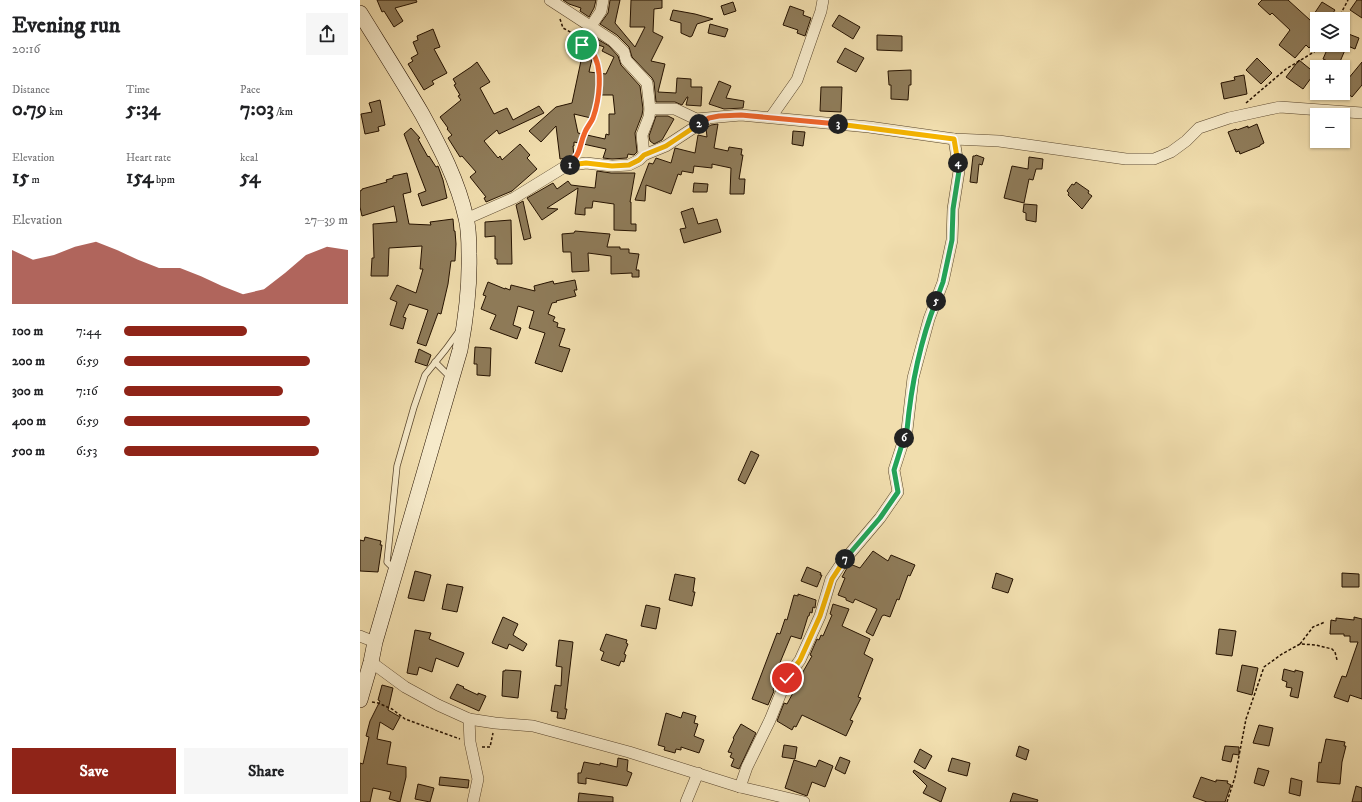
<!DOCTYPE html>
<meta charset="utf-8">
<style>
:root{--surface:#fff;--page:#f6f6f6;--text:#202124;--muted:#757577;--accent:#8f2418}
body{margin:0;font-family:"IM FELL DW Pica",serif;background:var(--page);color:var(--text);height:100vh;display:flex;flex-direction:column;font-size:15px;white-space:nowrap}
*{box-sizing:border-box;margin:0}
p{font-size:13px;color:var(--muted)}
.icon{flex:none;width:22px;height:22px;fill:none;stroke:currentColor;stroke-width:2;stroke-linecap:round;stroke-linejoin:round}
.map{position:relative;flex:1;overflow:hidden}
.sheet{display:flex;flex-direction:column;background:var(--surface);width:360px}
.sheet>*{flex:none}
.controls{position:absolute;left:950px;top:12px;display:grid;gap:8px}
.controls a{display:grid;place-items:center;width:40px;height:40px;border-radius:0px;background:var(--surface);box-shadow:0 1px 3px #0004;font-size:20px}
.pin{position:absolute;display:grid;place-items:center;width:34px;height:34px;color:#fff;margin:-17px;border:2px solid #fff;border-radius:50%;box-shadow:0 1px 4px #0007}
.km{position:absolute;width:20px;height:20px;margin:-10px;border-radius:50%;background:#222;color:#fff;font-size:11px;line-height:20px;text-align:center}
.round{display:grid;place-items:center;flex:none;width:42px;height:42px;border-radius:0px;background:var(--page)}
.summary{display:flex;align-items:center;justify-content:space-between;height:68px;padding:0 12px}
h1{font-size:22px;font-weight:700;line-height:30px}
.stats{display:grid;grid-template-columns:repeat(3,1fr);gap:6px;height:68px;padding:4px 12px}
.stats div{display:grid;align-content:center}
.stats b{font-size:20px;font-weight:700}
.stats small{font-size:11px;font-weight:400}
.stats p{font-size:11px}
.chart{height:112px;padding:8px 12px}
.chart p{display:flex;justify-content:space-between}
.chart svg{width:100%;height:72px;margin-top:4px;fill:var(--accent);opacity:.7}
.primary-button{display:flex;gap:8px;margin-top:auto;padding:8px 12px}
.primary-button a{flex:1;height:46px;border-radius:0px;background:var(--accent);color:#fff;font-size:16px;font-weight:700;line-height:46px;text-align:center}
.primary-button a+a{background:var(--page);color:var(--text)}
ul{padding:0 12px;list-style:none;font-size:13px}
li{display:grid;grid-template-columns:64px 48px 1fr;align-items:center;height:30px}
li i{height:10px;border-radius:5px;background:var(--accent)}
main{display:flex;flex:1;min-height:0}
.map>svg:first-child{display:block}
</style>
<main>
<section class="sheet">
<div class="summary"><div><h1>Evening run</h1><p>20:16</p></div><a class="round"><svg class="icon" aria-label="share" viewBox="0 0 24 24"><path d="M12 15V3M7 8l5-5 5 5M5 13v7h14v-7"/></svg></a></div>
<div class="stats">
<div><p>Distance</p><b>0.79<small> km</small></b></div>
<div><p>Time</p><b>5:34</b></div>
<div><p>Pace</p><b>7:03<small> /km</small></b></div>
</div>
<div class="stats">
<div><p>Elevation</p><b>15<small> m</small></b></div>
<div><p>Heart rate</p><b>154<small> bpm</small></b></div>
<div><p>kcal</p><b>54</b></div>
</div>
<div class="chart"><p><span>Elevation</span>27–39 m</p>
<svg viewBox="0 0 160 44" preserveAspectRatio="none"><path d="M0 44V11L10 17L20 14L30 9L40 6L50 11L60 17L70 22L80 22L90 27L100 33L110 38L120 35L130 25L140 14L150 9L160 11V44z"/></svg>
</div>
<ul>
<li><b>100 m</b>7:44<i style="width:55%"></i></li>
<li><b>200 m</b>6:59<i style="width:83%"></i></li>
<li><b>300 m</b>7:16<i style="width:71%"></i></li>
<li><b>400 m</b>6:59<i style="width:83%"></i></li>
<li><b>500 m</b>6:53<i style="width:87%"></i></li>
</ul>
<div class="primary-button"><a>Save</a><a>Share</a></div>
</section>
<div class="map">
<svg width="1002" height="802" viewBox="0 0 1002 802">
<rect width="100%" height="100%" fill="#f1deae"/>
<filter id="stains"><feTurbulence type="fractalNoise" baseFrequency=".005" numOctaves="4"/><feColorMatrix values="0 0 0 0 .2 0 0 0 0 .09 0 0 0 0 .02 0 0 0 .5 -.17"/></filter>
<radialGradient id="worn" r=".72"><stop offset=".6" stop-color="#630" stop-opacity="0"/><stop offset="1" stop-color="#630" stop-opacity=".3"/></radialGradient>
<g fill="#8f7c5a" stroke="#251200" fill-rule="evenodd">
<polygon points="17,0 56,0 57,2 35,8 43,21 34,27 24,11 22,12"/>
<polygon points="203,0 236,0 234,8 229,17 220,11 221,8 209,4"/>
<polygon points="250,0 260,0 255,23 275,47 285,27 270,27 271,0 302,0 302,8 294,9 293,32 303,37 291,61 305,64 298,92 316,93 317,78 331,79 331,87 342,87 341,106 326,105 328,97 327,97 322,105 315,102 296,102 294,82 292,78 272,57 269,47 257,35 240,24 248,13"/>
<polygon points="902,0 928,0 950,20 962,2 975,10 969,19 957,19 957,39 949,48 946,45 935,58 919,45 930,30 912,13 910,15 898,4"/>
<polygon points="997,0 1002,0 1002,18 990,10"/>
<polygon points="373,2 376,11 364,15 361,6"/>
<polygon points="430,6 444,11 443,15 451,18 445,36 437,33 438,30 423,25"/>
<polygon points="313,10 335,14 353,19 337,24 332,36 330,37 321,33 321,23 310,20"/>
<polygon points="479,15 500,27 493,39 472,26"/>
<polygon points="350,24 368,29 365,37 348,33"/>
<polygon points="73,29 80,47 74,49 87,73 72,81 74,84 64,90 48,64 53,61 51,58 58,54 53,42 58,40 57,36"/>
<polygon points="986,33 999,38 995,49 983,44"/>
<polygon points="517,35 542,36 542,51 517,50"/>
<path d="M232,36L249,46L258,56L261,65L280,86L283,109L282,115L275,133L277,152L274,155L268,154L267,158L252,159L243,158L246,149L214,142V146H213L214,157L200,159L196,126L181,142L169,131L196,107L212,103L222,56L232,59L229,72L246,74L254,57L242,51L244,47L236,44L237,42L231,40ZM236,95H253L255,114H249V135L246,134L245,139L218,133L214,114L231,118Z"/>
<polygon points="969,45 972,45 985,50 979,64 973,62 972,63 963,59"/>
<polygon points="485,48 504,58 496,72 477,62"/>
<polygon points="897,58 912,73 901,84 886,70"/>
<polygon points="939,60 950,69 952,66 957,70 957,74 953,80 951,78 943,89 926,77"/>
<polygon points="117,62 130,82 120,88 134,114 147,108 153,120 179,106 184,113 139,134 137,130 124,141 138,158 140,156 142,160 160,144 170,155 167,158 177,169 152,191 126,202 124,198 126,197 110,177 116,172 102,156 100,157 88,138 92,135 87,129 88,128 80,117 101,100 98,96 100,95 94,85 96,84 93,79 111,67"/>
<polygon points="1002,62 1002,85 992,97 983,90 983,85"/>
<polygon points="551,70 551,85 549,85 548,100 531,99 531,85 529,85 528,71"/>
<polygon points="884,75 887,94 864,99 861,83 875,80 874,77"/>
<polygon points="359,81 371,86 366,98 384,101 383,108 364,109 349,104"/>
<polygon points="461,87 482,87 481,112 460,111"/>
<polygon points="20,100 25,125 18,127 19,131 5,134 1,114 12,112 9,103"/>
<polygon points="296,116 308,116 314,119 302,140 294,144 290,141 289,136"/>
<polygon points="358,124 354,148 368,151 369,147 382,149 381,155 383,155 379,179 385,179 384,194 370,194 371,168 352,164 352,168 334,166 333,173 322,171 321,175 318,174 311,194 286,185 285,201 275,200 289,163 293,164 296,158 311,163 315,148 335,153 338,135 347,137 346,128 351,125"/>
<polygon points="897,124 904,143 900,145 900,146 880,154 879,151 876,152 868,132 876,129 877,130 888,126 888,128"/>
<polygon points="51,128 60,138 58,139 68,157 69,156 76,167 78,166 83,180 87,198 62,206 58,194 66,191 44,134"/>
<polygon points="433,131 445,132 443,146 432,144"/>
<polygon points="616,155 624,158 622,165 619,164 617,183 610,182 613,156 615,156"/>
<polygon points="669,157 683,159 682,169 676,169 673,180 669,179 664,203 644,198 652,166 668,169"/>
<polygon points="237,171 251,173 275,173 270,202 271,202 271,224 276,224 276,231 254,230 254,204 233,201 232,208 225,208 225,215 215,214 218,188 187,208 198,209 182,220 167,198 193,183 197,189 208,181 211,185 235,188"/>
<polygon points="47,173 51,192 43,194 49,224 71,225 70,222 93,219 94,231 95,231 96,244 95,261 91,261 88,284 81,314 78,313 66,346 57,343 68,310 49,304 43,317 46,318 43,329 30,325 37,302 30,299 37,285 56,293 63,269 60,269 62,246 29,248 28,276 11,276 12,258 14,258 13,224 37,222 34,206 2,216 0,207 0,191 2,190 2,189 27,182 26,180 33,178 33,176"/>
<polygon points="716,182 729,191 728,193 732,196 722,209 708,195 709,193 707,191 712,184 714,185"/>
<polygon points="334,183 348,184 347,192 333,192"/>
<polygon points="163,201 171,238 164,240 156,205"/>
<polygon points="664,204 677,205 676,222 666,220 666,213 663,212"/>
<polygon points="333,208 338,224 357,219 361,232 324,243 320,229 326,228 321,212"/>
<polygon points="151,220 152,264 137,264 137,259 135,259 135,236 125,237 125,222"/>
<polygon points="215,231 250,234 247,247 260,247 260,249 269,249 269,253 279,254 276,270 279,270 279,277 272,277 272,273 251,274 251,256 228,253 229,271 212,272 211,252 203,252 202,234 214,233"/>
<polygon points="215,280 217,290 214,290 216,296 196,301 197,302 192,303 188,314 195,317 193,321 198,323 197,327 205,329 199,346 210,349 202,372 175,363 185,333 169,328 174,311 158,306 153,325 161,328 157,339 130,329 136,315 121,309 126,296 123,295 128,282 145,289 145,288 150,290 151,285 175,291 174,286 193,281 194,284"/>
<polygon points="115,347 131,348 130,376 117,375 117,364 114,364"/>
<polygon points="59,349 71,355 67,366 55,362"/>
<polygon points="391,451 399,455 385,484 378,480"/>
<polygon points="5,537 21,541 20,545 22,545 18,572 0,571 0,540 4,541"/>
<polygon points="513,551 528,561 531,555 555,565 550,576 548,575 539,600 537,599 530,617 524,615 522,616 513,636 506,632 517,609 495,599 493,603 486,600 486,598 478,595 485,578 482,577 487,568 490,564 500,568"/>
<polygon points="447,567 461,573 460,575 462,575 457,587 441,581"/>
<polygon points="55,571 71,575 64,601 48,598"/>
<polygon points="636,573 653,579 648,593 632,588"/>
<polygon points="982,573 999,574 999,587 982,587"/>
<polygon points="315,574 335,578 333,592 335,592 332,606 309,600"/>
<polygon points="87,584 103,587 97,612 82,609"/>
<polygon points="438,594 456,600 455,608 453,607 452,613 450,612 449,616 448,616 441,639 431,636 419,665 421,666 413,690 414,691 408,705 392,699 417,633 420,634 425,619 427,620 434,595 438,596"/>
<polygon points="473,604 489,609 482,626 510,639 504,654 513,659 498,697 501,698 490,720 493,721 486,736 442,715 436,727 434,726 432,730 417,721 424,703 427,704 441,678 440,677 452,656 450,655 457,639 459,640 461,635 463,636 472,615 470,614"/>
<polygon points="286,605 300,608 296,629 281,626"/>
<polygon points="143,617 158,624 153,635 167,644 163,651 149,644 147,649 132,643"/>
<polygon points="994,617 1002,619 1002,699 990,695 988,702 974,697 982,676 986,677 998,642 990,642 990,636 984,636 984,634 970,634 971,620 976,621 976,618 994,620"/>
<polygon points="859,629 876,631 872,656 856,654"/>
<polygon points="55,630 71,633 69,639 104,653 98,667 76,658 72,672 59,667 57,675 47,673"/>
<polygon points="246,634 267,640 266,643 268,644 264,654 266,655 264,662 261,661 259,666 241,660 244,652 240,650"/>
<polygon points="199,640 213,642 205,709 207,709 205,719 197,718 198,712 191,711 195,685 201,686 202,667 196,666"/>
<polygon points="882,665 898,668 892,695 877,691"/>
<polygon points="924,669 935,672 935,670 943,672 938,698 930,696 932,688 926,687 927,682 922,680"/>
<polygon points="145,670 161,671 158,698 142,696 143,671 145,671"/>
<polygon points="97,684 104,687 103,688 118,695 118,693 126,696 119,711 90,698"/>
<polygon points="22,685 33,688 28,710 40,717 33,730 20,722 17,739 31,742 27,764 46,767 46,777 40,802 29,799 31,792 13,788 10,802 0,802 0,763 3,764 9,737 6,736 10,721 20,701 18,700"/>
<polygon points="323,712 336,716 334,723 338,724 334,736 344,740 339,753 321,747 321,750 316,749 315,753 304,750 305,747 298,745 306,713 321,718"/>
<polygon points="381,724 396,733 379,769 371,766 374,759 370,757 372,753 368,752 374,739 373,738"/>
<polygon points="899,725 913,728 909,746 893,743"/>
<polygon points="966,739 985,742 984,746 986,746 982,762 980,784 957,782 959,762 961,763"/>
<polygon points="424,745 437,747 435,759 422,757"/>
<polygon points="659,746 669,750 666,760 656,756"/>
<polygon points="865,746 879,747 879,755 873,754 871,762 862,760"/>
<polygon points="560,749 572,756 565,769 554,762"/>
<polygon points="480,757 490,761 485,774 475,769"/>
<polygon points="258,758 268,760 267,771 272,773 267,786 226,778 226,784 218,783 218,773 221,773 224,762 240,765 240,763 257,767"/>
<polygon points="592,758 610,763 607,776 588,771"/>
<polygon points="434,760 456,767 459,760 473,766 465,787 452,782 447,796 425,788"/>
<polygon points="898,768 909,771 904,786 894,783"/>
<polygon points="554,770 586,788 581,802 563,793 567,786 553,772"/>
<polygon points="80,777 109,780 108,788 79,785"/>
<polygon points="841,777 856,782 856,780 868,781 867,783 871,785 865,802 847,802 833,797"/>
<polygon points="931,778 942,781 940,796 929,793"/>
<polygon points="58,784 74,788 70,802 55,799"/>
<polygon points="996,786 1002,788 1002,802 992,802"/>
<polygon points="219,793 253,797 253,802 218,802"/>
<polygon points="653,793 678,800 677,802 650,802"/>
</g>
<g fill="none" stroke-linecap="round" stroke-linejoin="round">
<defs>
<g id="lane">
<polyline points="75,362 90,377"/>
<polyline points="34,569 27,562 37,466 54,407 65,375 86,349 99,331"/>
</g>
<g id="street">
<polyline points="231,26 241,11 243,0"/>
<polyline points="290,109 315,109 336,119 381,115 509,127 594,139 639,141 766,159 794,159 811,152 826,141 839,128 869,118 920,107 1002,113"/>
<polyline points="411,117 437,80 461,11 463,0"/>
<polyline points="284,155 306,146 347,119"/>
<polyline points="106,219 154,198 206,166 226,163 252,166 269,165 279,160 284,155 282,135 289,117 290,109 287,83 266,60 264,52 253,41 190,0"/>
<polyline points="0,636 15,642"/>
<polyline points="11,662 45,687 78,705 109,719 135,723 173,726 269,752 380,787 444,802"/>
<polyline points="109,719 110,742 118,779 113,802"/>
<polyline points="380,787 387,767 410,720 427,678 440,660 460,616 471,579 481,564 520,518 538,492 534,470 547,430 553,378 569,319 583,282 592,240 593,209 599,171 594,139"/>
<polyline points="326,802 338,773"/>
</g>
<path id="secondary" d="M0,13C21,47 42,80 62,114C80,147 98,181 106,218C109,229 109,242 109,254C110,287 106,318 100,350L15,642L11,662L0,700"/>
</defs>
<use href="#lane" stroke="#58452c" stroke-width="7"/>
<use href="#street" stroke="#58452c" stroke-width="12"/>
<use href="#secondary" stroke="#251200" stroke-width="16"/>
<g stroke="#251200" stroke-width="1.5" stroke-dasharray="3 2" stroke-linecap="butt">
<polyline points="200,19 203,28 214,34 222,45 232,52 239,67 239,92 237,102 232,119 225,132 218,153"/>
<polyline points="978,19 988,0"/>
<polyline points="886,103 926,69 954,52 959,45"/>
<polyline points="940,644 953,627 965,622"/>
<polyline points="12,702 18,703 32,709 45,719 100,739"/>
<polyline points="122,747 130,747 133,733"/>
<polyline points="867,802 875,777 886,719 904,667 922,654 940,644 956,645 972,649 975,652 977,660"/>
</g>
<use href="#lane" stroke="#f6eaca" stroke-width="5.5"/>
<use href="#street" stroke="#f6eaca" stroke-width="11"/>
<use href="#secondary" stroke="#f6eaca" stroke-width="15"/>
</g>
<g fill="none" stroke-linecap="round" stroke-linejoin="round">
<defs>
<path id="split-1" d="M210,165L206,166C222,155 218,148 225,132C227,127 231,123 233,118C239,101 244,68 232,52C230,49 225,47 222,45"/>
<polyline id="split-2" points="210,165 226,163 252,166 269,165 279,160 284,155 306,146 339,124"/>
<polyline id="split-3" points="339,124 349,118 359,116 381,115 478,124"/>
<polyline id="split-4" points="478,124 594,139 598,163"/>
<polyline id="split-5" points="576,301 583,282 592,240 593,209 599,171 598,163"/>
<path id="split-6" d="M544,438L547,430C551,387 560,342 576,301"/>
<polyline id="split-7" points="485,559 520,518 538,492 534,470 544,438"/>
<polyline id="split-8" points="427,678 440,660 460,616 472,579 485,559"/>
</defs>
<use href="#split-1" stroke="#fff" stroke-width="8"/>
<use href="#split-2" stroke="#fff" stroke-width="8"/>
<use href="#split-3" stroke="#fff" stroke-width="8"/>
<use href="#split-4" stroke="#fff" stroke-width="8"/>
<use href="#split-5" stroke="#fff" stroke-width="8"/>
<use href="#split-6" stroke="#fff" stroke-width="8"/>
<use href="#split-7" stroke="#fff" stroke-width="8"/>
<use href="#split-8" stroke="#fff" stroke-width="8"/>
<use href="#split-1" stroke="#f0652b" stroke-width="5"/>
<use href="#split-2" stroke="#f5b400" stroke-width="5"/>
<use href="#split-3" stroke="#f0652b" stroke-width="5"/>
<use href="#split-4" stroke="#f5b400" stroke-width="5"/>
<use href="#split-5" stroke="#22a559" stroke-width="5"/>
<use href="#split-6" stroke="#22a559" stroke-width="5"/>
<use href="#split-7" stroke="#22a559" stroke-width="5"/>
<use href="#split-8" stroke="#f5b400" stroke-width="5"/>
</g>
<rect width="100%" height="100%" filter="url(#stains)"/>
<rect width="100%" height="100%" fill="url(#worn)"/>
</svg>
<div class="controls">
<a><svg class="icon" aria-label="layers" viewBox="0 0 24 24"><path d="M12 4l9 5-9 5-9-5zM3 14l9 5 9-5"/></svg></a>
<a>+</a>
<a>−</a>
</div>
<div class="pin" style="left:222px;top:45px;background:#1e9e55"><svg class="icon" aria-label="arrive" viewBox="0 0 24 24"><path d="M6 21V4h12l-3 4 3 4H6"/></svg></div>
<div class="pin" style="left:427px;top:678px;background:#d93025"><svg class="icon" aria-label="check" viewBox="0 0 24 24"><path d="M5 12l5 5 9-10"/></svg></div>
<b class="km" style="left:210px;top:165px">1</b>
<b class="km" style="left:339px;top:124px">2</b>
<b class="km" style="left:478px;top:124px">3</b>
<b class="km" style="left:598px;top:163px">4</b>
<b class="km" style="left:576px;top:301px">5</b>
<b class="km" style="left:544px;top:438px">6</b>
<b class="km" style="left:485px;top:559px">7</b>
</div>
</main>
